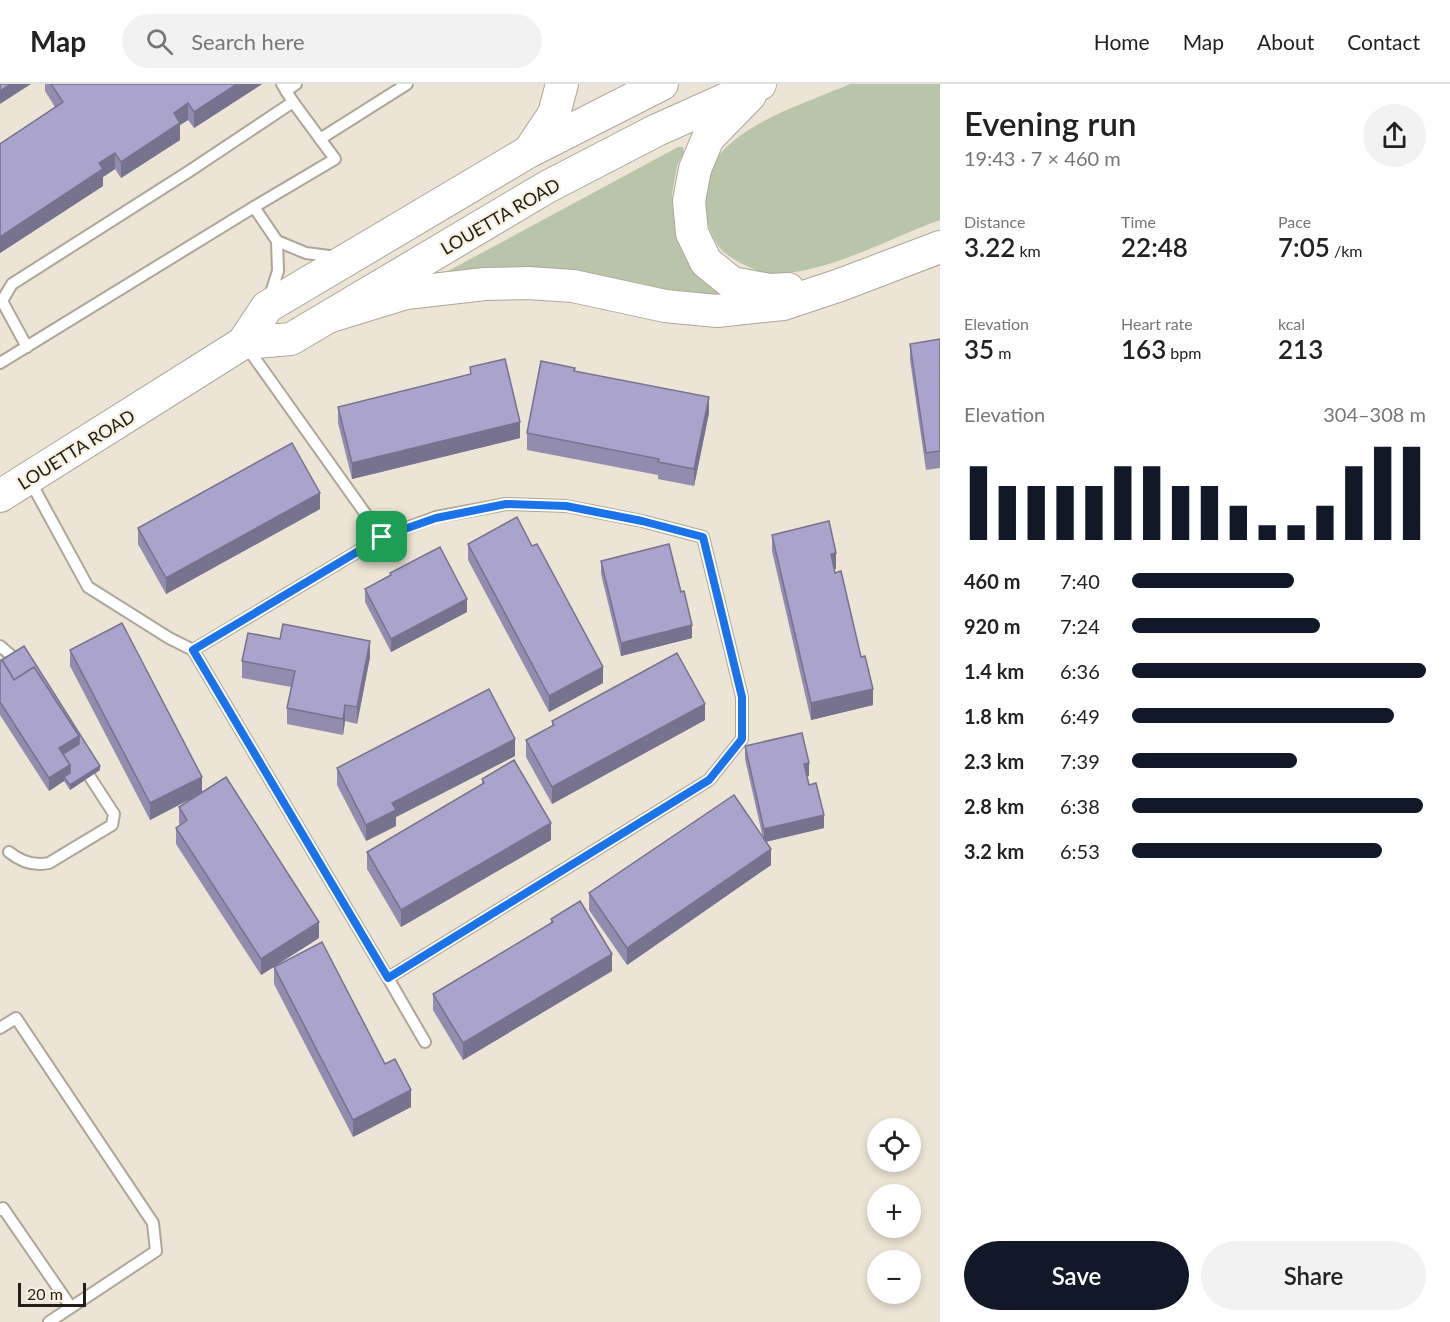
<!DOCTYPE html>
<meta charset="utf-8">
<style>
:root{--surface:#fff;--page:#f2f2f2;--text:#222;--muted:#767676;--line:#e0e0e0;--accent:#111827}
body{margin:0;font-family:Lato,sans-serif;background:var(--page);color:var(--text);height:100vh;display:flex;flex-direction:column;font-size:22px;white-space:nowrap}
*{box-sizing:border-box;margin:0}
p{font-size:20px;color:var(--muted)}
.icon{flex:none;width:33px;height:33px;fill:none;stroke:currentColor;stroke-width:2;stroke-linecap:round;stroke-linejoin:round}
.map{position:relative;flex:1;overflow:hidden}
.details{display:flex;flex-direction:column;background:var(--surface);width:510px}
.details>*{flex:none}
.buttons{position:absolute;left:867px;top:1034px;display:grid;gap:12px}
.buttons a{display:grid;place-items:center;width:54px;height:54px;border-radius:50%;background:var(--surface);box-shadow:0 3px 9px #0003;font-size:30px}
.scale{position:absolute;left:18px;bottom:15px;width:68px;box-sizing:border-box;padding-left:6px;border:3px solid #221f19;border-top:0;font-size:16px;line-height:21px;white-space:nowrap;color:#221f19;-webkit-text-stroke:4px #faf2e1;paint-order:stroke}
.pin{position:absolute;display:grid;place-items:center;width:51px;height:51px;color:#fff;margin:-26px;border-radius:12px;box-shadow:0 3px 9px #0006}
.round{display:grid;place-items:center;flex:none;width:63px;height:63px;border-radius:32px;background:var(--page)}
.headline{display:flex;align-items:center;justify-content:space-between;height:102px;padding:0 24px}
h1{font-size:33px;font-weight:600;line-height:45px}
.figures{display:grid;grid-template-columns:repeat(3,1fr);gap:9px;height:102px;padding:6px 24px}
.figures div{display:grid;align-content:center}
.figures b{font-size:26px;font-weight:600}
.figures small{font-size:16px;font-weight:400}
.figures p{font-size:16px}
.chart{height:168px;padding:12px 24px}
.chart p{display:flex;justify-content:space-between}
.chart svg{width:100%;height:108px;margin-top:6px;stroke:var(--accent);stroke-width:6}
.primary-button{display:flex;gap:12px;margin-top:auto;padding:12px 24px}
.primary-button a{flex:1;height:69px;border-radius:36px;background:var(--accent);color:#fff;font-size:24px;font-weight:600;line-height:69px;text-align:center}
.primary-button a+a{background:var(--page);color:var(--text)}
ul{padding:0 24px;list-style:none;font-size:20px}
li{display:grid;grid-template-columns:96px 72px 1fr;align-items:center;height:45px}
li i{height:15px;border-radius:8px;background:var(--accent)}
header{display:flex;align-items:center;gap:36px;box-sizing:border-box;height:84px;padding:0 30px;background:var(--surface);border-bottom:2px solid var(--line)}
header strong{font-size:28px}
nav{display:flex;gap:33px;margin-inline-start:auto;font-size:21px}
.search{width:420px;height:54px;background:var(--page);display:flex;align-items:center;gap:15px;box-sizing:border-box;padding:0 21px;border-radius:33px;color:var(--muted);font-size:22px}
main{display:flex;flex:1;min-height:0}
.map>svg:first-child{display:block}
</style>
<header>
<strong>Map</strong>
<div class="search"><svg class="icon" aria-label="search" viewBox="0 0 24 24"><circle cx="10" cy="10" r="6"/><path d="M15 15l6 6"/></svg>Search here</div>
<nav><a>Home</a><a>Map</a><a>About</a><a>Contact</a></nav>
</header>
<main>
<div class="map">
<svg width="940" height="1238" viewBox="0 0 940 1238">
<rect width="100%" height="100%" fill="#ece4d4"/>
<g fill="#b9c5a9">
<path d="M850,0H940V136C887,155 833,187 776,190C760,191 725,174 717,160C706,141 701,121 706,99C708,94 708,87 711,82C738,38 805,20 850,0Z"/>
<polygon points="678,63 683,63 684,69 677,82 672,110 676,140 738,216 445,191 450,186"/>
</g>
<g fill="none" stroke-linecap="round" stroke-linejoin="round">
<defs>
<g id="service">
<polyline points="286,7 296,0"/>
<polyline points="320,55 407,0"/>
<polyline points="254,123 335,75 293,18 282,0"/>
<polyline points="277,157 306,169 337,173"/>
<polyline points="246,262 382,453"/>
<polyline points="27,263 2,217 12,200 188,88 293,18"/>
<polyline points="0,279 254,123 277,157 278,187 270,212"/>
<polyline points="29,395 88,503 169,554 193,566 382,453 436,433 506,420 566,422 642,437 703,453 742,613 742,655 709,696 388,894 193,566"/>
<polyline points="0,562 13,573"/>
<path d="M9,768C21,778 34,782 49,779L112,741L114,730L90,693"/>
<polyline points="388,894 425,958"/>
<polyline points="0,944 16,934 153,1139 156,1167 49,1238"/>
<polyline points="0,1126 3,1124 71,1223"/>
</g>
<g id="secondary">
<polyline points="750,11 708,54 695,85 689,117 692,149 706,178 732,199 770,206 788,205"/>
<polyline points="530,66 554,30 562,0"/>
<polyline points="331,232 406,209 485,200 528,199 573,202 665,222 717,227 783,220 840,201 940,163"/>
<polyline points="243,259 291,255 547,103 657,46 760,0"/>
<polyline points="0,412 243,259 267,223 528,68 662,0"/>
</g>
</defs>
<use href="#service" stroke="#aea697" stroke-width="14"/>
<use href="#secondary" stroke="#aea697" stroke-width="34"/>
<use href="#service" stroke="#fff" stroke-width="10"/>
<use href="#secondary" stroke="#fff" stroke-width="32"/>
</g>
<g fill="#928caf">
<polygon points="45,0 262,0 194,44 188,36 180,41 180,56 121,94 115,85 103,93 103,102 0,169 0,60 55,23 45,7"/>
<polygon points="940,255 940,384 926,386 910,276 910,260"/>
<polygon points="470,283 520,354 352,395 338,339 338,323 470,291"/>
<polygon points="575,287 709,329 694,402 658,395 658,391 527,366 527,349"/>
<polygon points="320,425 166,510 138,460 138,444"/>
<polygon points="772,451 836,485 834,485 873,621 811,636 772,467"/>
<polygon points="468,460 532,462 603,599 549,628 468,476"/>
<polygon points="601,477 692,554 621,572 601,490"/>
<polygon points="390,489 467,528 391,568 365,518 365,505 390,491"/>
<polygon points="70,566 202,708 319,854 275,882 385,980 411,1023 353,1053 274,900 274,883 261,891 176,760 176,744 180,741 179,739 179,723 192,714 150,736 70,582"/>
<polygon points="370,573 357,640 345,637 343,651 287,640 287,624 291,603 242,594 242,577"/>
<polygon points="0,577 100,686 70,706 64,697 49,707 0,631"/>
<polygon points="705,636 552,720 526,673 526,656 552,642 552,637"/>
<polygon points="745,662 809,692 807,692 809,701 824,744 766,758 771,781 627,881 589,826 589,809 763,754 745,675"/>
<polygon points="515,672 396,733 396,742 366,757 337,701 337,684"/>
<polygon points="482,695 551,756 401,843 367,785 367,768 482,701"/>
<polygon points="551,835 612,887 463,976 433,926 433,910 551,839"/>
</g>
<g fill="#77728e">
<polygon points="11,0 31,0 0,20 0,7"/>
<polygon points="237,0 262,0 194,44 194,28"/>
<polygon points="188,19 188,36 180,41 180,56 121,94 121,78 174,29"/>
<polygon points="115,69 115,85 103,93 103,102 0,169 0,153 99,79"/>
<polygon points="709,313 709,329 694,402 694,385"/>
<polygon points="520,338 520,354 352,395 352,379"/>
<polygon points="320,409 320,425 166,510 166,494"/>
<polygon points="836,469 836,485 831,486 831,470"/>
<polygon points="467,515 467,528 391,568 391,555"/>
<polygon points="692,541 692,554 621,572 621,559"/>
<polygon points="370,557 370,573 357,640 357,623"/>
<polygon points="603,583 603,599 549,628 549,612"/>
<polygon points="873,605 873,621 811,636 811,619"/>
<polygon points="705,620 705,636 552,720 552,703"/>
<polygon points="345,621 345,637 343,651 343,635"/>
<polygon points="79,652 79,665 61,676 59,664"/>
<polygon points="515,655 515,672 396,733 396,742 366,757 366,741 392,719"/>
<polygon points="809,679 809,692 804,693 804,680"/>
<polygon points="70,681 70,694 64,693 64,697 49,707 49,694"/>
<polygon points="100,682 100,686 70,706 70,701"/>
<polygon points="202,693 202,709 150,736 150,719"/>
<polygon points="824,731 824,744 764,758 764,745"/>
<polygon points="551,739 551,756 401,843 401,826"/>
<polygon points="771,765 771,781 627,881 627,864"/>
<polygon points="319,838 319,854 261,891 261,875"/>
<polygon points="612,870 612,887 463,976 463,959"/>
<polygon points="411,1006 411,1023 353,1053 353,1036"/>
</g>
<g fill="#aaa3cb" stroke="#77728e" stroke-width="1.5">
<polygon points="0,0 11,0 0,7"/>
<polygon points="51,0 237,0 194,28 188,19 174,29 180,39 121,78 115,69 99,79 103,85 0,153 0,60 63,18"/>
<polygon points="940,255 940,367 926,369 910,260"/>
<polygon points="505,275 520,338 352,379 338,323 471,290 470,283"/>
<polygon points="541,277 575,284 574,287 709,313 694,385 658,378 659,375 527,349"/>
<polygon points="292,359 320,409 166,494 138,444"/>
<polygon points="517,433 532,462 537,460 603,583 549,612 468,460"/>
<polygon points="829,437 836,469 831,470 835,489 841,487 861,573 865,572 873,605 811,619 772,451"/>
<polygon points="669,460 681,508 684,507 692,541 621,559 601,477"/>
<polygon points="440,463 467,515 391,555 365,505 391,491 390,489"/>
<polygon points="122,539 202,693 150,719 70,566"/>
<polygon points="283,540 370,557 357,623 345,621 343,635 287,624 295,587 242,577 248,549 280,555"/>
<polygon points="24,562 100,682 70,701 64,693 70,689 70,681 63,670 79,660 79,652 34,583 14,596 2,576 0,577"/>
<polygon points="677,569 705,620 552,703 526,656 554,641 552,637"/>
<polygon points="2,576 14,596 34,583 79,652 59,664 70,681 49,694 0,618 0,577"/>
<polygon points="489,605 515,655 392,719 396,726 366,741 337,684"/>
<polygon points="802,649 809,679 804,680 809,701 816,699 824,731 764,745 745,662"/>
<polygon points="514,676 551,739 401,826 367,768 484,699 482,695"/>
<polygon points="226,693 319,838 261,875 176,744 187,736 179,723"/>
<polygon points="734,711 771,765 627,864 589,809"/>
<polygon points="580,817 612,870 463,959 433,910 553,838 551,835"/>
<polygon points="322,858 385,980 395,975 411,1006 353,1036 274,883"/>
</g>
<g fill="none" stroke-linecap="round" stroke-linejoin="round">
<defs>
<polygon id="route" points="506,420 566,422 642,437 703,453 742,613 742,655 709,696 388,894 193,566 382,453 436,434"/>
</defs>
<use href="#route" stroke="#fff" stroke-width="12"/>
<use href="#route" stroke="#1a73e8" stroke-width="8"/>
</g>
<g text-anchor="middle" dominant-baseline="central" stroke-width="4.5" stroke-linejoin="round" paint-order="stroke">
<g font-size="18" fill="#221f19" stroke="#faf2e1">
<text transform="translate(500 132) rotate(-30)">LOUETTA ROAD</text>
<text transform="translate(76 365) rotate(-32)">LOUETTA ROAD</text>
</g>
</g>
</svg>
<div class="buttons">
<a><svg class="icon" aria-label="locate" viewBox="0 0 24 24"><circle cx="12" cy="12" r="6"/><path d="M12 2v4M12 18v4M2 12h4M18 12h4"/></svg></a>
<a>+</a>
<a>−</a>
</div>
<div class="scale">20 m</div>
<div class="pin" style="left:382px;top:453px;background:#1e9e55"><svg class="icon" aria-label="arrive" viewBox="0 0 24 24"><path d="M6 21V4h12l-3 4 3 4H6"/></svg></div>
</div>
<section class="details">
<div class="headline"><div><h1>Evening run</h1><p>19:43 · 7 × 460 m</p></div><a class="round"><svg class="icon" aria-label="share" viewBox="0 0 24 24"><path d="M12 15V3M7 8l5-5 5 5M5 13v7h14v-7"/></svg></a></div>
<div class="figures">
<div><p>Distance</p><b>3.22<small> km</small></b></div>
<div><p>Time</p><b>22:48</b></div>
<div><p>Pace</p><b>7:05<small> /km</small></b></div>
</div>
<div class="figures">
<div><p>Elevation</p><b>35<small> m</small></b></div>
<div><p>Heart rate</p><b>163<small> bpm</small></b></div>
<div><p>kcal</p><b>213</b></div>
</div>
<div class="chart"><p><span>Elevation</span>304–308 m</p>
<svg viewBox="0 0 160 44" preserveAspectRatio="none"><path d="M5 44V14M15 44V22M25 44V22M35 44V22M45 44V22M55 44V14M65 44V14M75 44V22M85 44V22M95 44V30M105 44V38M115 44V38M125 44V30M135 44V14M145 44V6M155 44V6"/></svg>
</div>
<ul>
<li><b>460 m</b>7:40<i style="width:55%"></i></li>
<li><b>920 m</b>7:24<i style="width:64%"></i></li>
<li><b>1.4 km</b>6:36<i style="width:100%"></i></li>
<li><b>1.8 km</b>6:49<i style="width:89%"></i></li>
<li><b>2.3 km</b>7:39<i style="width:56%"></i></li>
<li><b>2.8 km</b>6:38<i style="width:99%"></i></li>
<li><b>3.2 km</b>6:53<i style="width:85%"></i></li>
</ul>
<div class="primary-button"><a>Save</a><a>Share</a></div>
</section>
</main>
